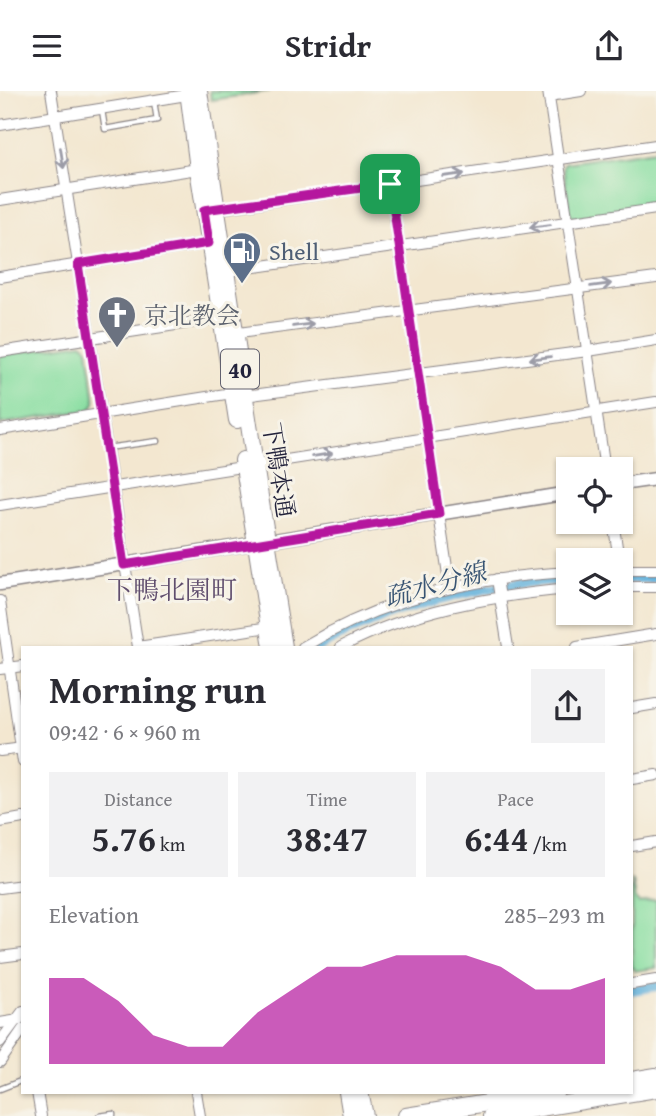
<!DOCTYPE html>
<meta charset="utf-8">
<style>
:root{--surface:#fff;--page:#f2f2f3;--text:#2b2b33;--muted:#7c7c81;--accent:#b5179e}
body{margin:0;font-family:"Gentium Book Plus","Noto Serif JP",serif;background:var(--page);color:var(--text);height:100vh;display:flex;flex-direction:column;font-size:26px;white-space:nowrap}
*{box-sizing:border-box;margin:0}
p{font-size:23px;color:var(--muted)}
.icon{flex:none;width:38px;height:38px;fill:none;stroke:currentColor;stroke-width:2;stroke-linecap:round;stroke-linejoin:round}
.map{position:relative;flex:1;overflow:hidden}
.side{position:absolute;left:21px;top:555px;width:612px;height:448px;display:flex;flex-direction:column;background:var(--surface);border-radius:0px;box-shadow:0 2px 5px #0004}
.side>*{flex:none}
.fabs{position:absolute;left:556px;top:366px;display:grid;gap:14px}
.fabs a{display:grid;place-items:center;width:77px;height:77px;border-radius:0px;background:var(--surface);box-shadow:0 2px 5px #0004;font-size:35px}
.pin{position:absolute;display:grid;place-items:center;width:60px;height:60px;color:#fff;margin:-30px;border-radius:14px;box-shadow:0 4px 10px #0006}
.round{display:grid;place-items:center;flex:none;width:74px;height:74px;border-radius:0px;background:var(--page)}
.overview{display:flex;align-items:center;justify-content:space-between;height:119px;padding:0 28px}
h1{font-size:38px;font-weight:800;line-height:52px}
.stats{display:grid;grid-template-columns:repeat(3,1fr);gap:10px;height:119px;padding:7px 28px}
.stats div{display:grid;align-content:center;border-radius:0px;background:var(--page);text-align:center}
.stats b{font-size:35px;font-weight:800}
.stats small{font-size:19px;font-weight:400}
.stats p{font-size:19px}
.chart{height:196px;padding:14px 28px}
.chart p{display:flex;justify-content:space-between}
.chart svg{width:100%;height:126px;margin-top:7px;fill:var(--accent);opacity:.7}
header{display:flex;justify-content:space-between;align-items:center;height:91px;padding:0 28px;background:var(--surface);font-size:32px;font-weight:800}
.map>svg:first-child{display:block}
</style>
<header><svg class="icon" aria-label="menu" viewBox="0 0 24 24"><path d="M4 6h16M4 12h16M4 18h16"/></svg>Stridr<svg class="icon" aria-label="share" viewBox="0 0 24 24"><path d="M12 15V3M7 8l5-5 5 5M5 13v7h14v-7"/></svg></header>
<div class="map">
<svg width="656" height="1025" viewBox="0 0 656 1025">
<rect width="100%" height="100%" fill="#f7f3e8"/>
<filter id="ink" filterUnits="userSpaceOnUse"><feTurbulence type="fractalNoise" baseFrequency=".0143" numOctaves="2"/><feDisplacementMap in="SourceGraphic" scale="14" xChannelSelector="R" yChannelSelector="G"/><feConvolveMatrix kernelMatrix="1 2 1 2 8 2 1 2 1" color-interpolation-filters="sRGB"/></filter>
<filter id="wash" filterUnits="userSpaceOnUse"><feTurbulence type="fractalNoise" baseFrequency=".00686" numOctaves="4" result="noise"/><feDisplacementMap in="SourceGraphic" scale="28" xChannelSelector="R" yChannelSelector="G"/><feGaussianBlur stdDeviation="1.57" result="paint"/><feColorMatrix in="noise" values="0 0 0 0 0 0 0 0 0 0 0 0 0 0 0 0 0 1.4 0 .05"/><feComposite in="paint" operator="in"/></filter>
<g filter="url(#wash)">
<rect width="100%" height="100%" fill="#f3e7d0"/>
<g fill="#88dea1" stroke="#55806e" stroke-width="2">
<polygon points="210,0 270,0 211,9"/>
<polygon points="656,59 656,115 574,127 570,123 563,75 565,72"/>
<polygon points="82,252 88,257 95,312 90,319 0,333 0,264"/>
<polygon points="632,790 633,790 636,809 639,812 656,809 656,877 635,880 634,877 632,877"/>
</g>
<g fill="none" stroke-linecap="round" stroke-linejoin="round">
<g stroke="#62b1dc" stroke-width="10">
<polyline points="621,488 656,487"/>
<path d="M318,556C386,518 490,490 569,489"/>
<polyline points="632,899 656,895"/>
</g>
</g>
</g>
<g filter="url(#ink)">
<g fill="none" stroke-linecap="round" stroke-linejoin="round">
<defs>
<g id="service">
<polyline points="102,19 105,38 157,29 154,10"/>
<polyline points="107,357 158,350"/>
<polyline points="0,998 23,989"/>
<polyline points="99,1025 113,1023 113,1025"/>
</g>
<g id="minor">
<polyline points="51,0 138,556"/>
<polyline points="548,0 605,378"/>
<polyline points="549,5 581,0"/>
<polyline points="0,34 193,3"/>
<polyline points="390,93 450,497"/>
<polyline points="0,109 204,77"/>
<polyline points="212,119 656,54"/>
<polyline points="221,181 656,118"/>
<polyline points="0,186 209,152"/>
<polyline points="231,243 656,187"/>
<polyline points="0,261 221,227"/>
<polyline points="0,339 232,302 244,305 588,260 656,249"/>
<polyline points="0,414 656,311"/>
<polyline points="613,430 619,469"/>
<polyline points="621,479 656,479"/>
<polyline points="497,488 508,556"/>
<polyline points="621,496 656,496"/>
<polyline points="0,510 23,671"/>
<polyline points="138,556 269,536"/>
<path d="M303,556C383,507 476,486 569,481"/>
<path d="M341,556C411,519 491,505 569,498"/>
<polyline points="577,556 656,543"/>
<polyline points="0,578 23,575"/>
<polyline points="632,617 656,613"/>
<polyline points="0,660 23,657"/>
<polyline points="632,688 656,684"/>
<polyline points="0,731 23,727"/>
<polyline points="632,755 656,751"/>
<polyline points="0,797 23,794"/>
<polyline points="0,866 23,863"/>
<polyline points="632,893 656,889"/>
<polyline points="0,932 19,929"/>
<polyline points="0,951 23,920"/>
<polyline points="0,971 23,938"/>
<polyline points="37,1001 41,1025"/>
<polyline points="196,1001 200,1025"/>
</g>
<g id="tertiary">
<polyline points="621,393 656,388"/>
<polyline points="0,493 569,402"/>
</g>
<g id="primary">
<polyline points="188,0 198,78 237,329"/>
<polyline points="199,0 255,374 284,556"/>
<polyline points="243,369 272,556"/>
<polyline points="347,1001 351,1025"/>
<polyline points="360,1001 365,1025"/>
</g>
<g id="trunk">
<polyline points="632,989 656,985"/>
<polyline points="406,1025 556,1001"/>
<polyline points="491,1025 656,998"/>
</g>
</defs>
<use href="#service" stroke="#8a8486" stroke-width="7"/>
<use href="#minor" stroke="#8a8486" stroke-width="12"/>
<use href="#tertiary" stroke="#8a8486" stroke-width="15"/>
<use href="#primary" stroke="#8a8486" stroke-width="18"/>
<use href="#trunk" stroke="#8a8486" stroke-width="18"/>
<use href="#service" stroke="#fff" stroke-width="4.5"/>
<use href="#minor" stroke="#fff" stroke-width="10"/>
<use href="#tertiary" stroke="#fff" stroke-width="12"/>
<use href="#primary" stroke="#fff" stroke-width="16"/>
<use href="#trunk" stroke="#fff" stroke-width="16"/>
</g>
<defs><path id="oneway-shaft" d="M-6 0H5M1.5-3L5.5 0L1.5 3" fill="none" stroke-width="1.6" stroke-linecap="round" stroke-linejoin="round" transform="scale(1.75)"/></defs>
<g stroke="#9c9ca7">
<use href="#oneway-shaft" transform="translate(62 67) rotate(81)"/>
<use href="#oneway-shaft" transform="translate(454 84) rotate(-8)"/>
<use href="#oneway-shaft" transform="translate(540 135) rotate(172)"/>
<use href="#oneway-shaft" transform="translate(601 194) rotate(-8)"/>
<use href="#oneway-shaft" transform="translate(303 234) rotate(-8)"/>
<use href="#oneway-shaft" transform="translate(540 267) rotate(173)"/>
<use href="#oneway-shaft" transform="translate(322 364) rotate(-9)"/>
</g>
</g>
<g fill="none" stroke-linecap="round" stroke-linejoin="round" filter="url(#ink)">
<defs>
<polygon id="route" points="390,93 439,423 124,474 78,173 209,152 204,119"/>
</defs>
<use href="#route" stroke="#fff" stroke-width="14"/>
<use href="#route" stroke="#b5179e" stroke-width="9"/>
</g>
<defs>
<symbol id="fuel-pin" viewBox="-11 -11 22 30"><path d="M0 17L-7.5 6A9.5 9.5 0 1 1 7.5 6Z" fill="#5c6f8a" stroke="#f7f3e8"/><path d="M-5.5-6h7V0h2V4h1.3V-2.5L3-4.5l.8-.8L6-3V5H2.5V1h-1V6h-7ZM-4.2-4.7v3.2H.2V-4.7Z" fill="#fff"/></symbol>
<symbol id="church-pin" viewBox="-11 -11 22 30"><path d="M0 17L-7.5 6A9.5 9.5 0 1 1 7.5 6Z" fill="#6b7280" stroke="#f7f3e8"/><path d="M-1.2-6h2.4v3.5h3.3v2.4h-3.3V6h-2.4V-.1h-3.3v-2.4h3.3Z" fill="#fff"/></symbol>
</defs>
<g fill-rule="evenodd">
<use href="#fuel-pin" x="220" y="138" width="44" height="60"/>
<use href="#church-pin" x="95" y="202" width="44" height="60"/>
</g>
<g text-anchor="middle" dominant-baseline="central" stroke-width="6" stroke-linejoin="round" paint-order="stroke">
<rect fill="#f7f3e8" stroke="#62616f" stroke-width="2" x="221" y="258.5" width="38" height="39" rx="5"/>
<g font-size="23" font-weight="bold" fill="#22223b">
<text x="240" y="278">40</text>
</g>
<g font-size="24" fill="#4e5e75" stroke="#f7f3e8" text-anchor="start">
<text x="269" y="160">Shell</text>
</g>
<g font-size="24" fill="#5b616d" stroke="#f7f3e8" text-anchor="start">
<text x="144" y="224">京北教会</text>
</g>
<g font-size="24" fill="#22223b" stroke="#f7f3e8">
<text transform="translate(279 379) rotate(81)">下鴨本通</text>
</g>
<g font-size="26" font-style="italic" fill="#385473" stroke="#f7f3e8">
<text transform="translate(435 493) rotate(-15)">疏水分線</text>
</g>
<g font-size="26" fill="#604e6e" stroke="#f7f3e8">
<text x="172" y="498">下鴨北園町</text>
</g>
</g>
</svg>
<div class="fabs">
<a><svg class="icon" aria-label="locate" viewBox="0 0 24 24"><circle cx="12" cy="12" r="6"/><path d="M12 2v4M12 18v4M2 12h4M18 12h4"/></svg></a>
<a><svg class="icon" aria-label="layers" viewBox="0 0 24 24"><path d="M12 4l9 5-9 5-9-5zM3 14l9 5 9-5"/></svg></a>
</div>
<div class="pin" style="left:390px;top:93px;background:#1e9e55"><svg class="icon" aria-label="arrive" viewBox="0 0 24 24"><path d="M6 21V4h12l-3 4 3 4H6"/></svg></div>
<section class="side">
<div class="overview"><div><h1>Morning run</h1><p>09:42 · 6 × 960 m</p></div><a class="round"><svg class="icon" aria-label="share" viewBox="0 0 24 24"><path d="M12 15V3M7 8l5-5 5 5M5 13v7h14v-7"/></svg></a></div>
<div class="stats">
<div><p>Distance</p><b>5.76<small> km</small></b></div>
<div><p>Time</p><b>38:47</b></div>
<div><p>Pace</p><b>6:44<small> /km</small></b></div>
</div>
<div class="chart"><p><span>Elevation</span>285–293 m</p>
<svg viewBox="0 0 160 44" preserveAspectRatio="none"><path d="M0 44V14L10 14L20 22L30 34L40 38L50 38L60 26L70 18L80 10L90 10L100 6L110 6L120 6L130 10L140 18L150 18L160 14V44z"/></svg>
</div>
</section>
</div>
